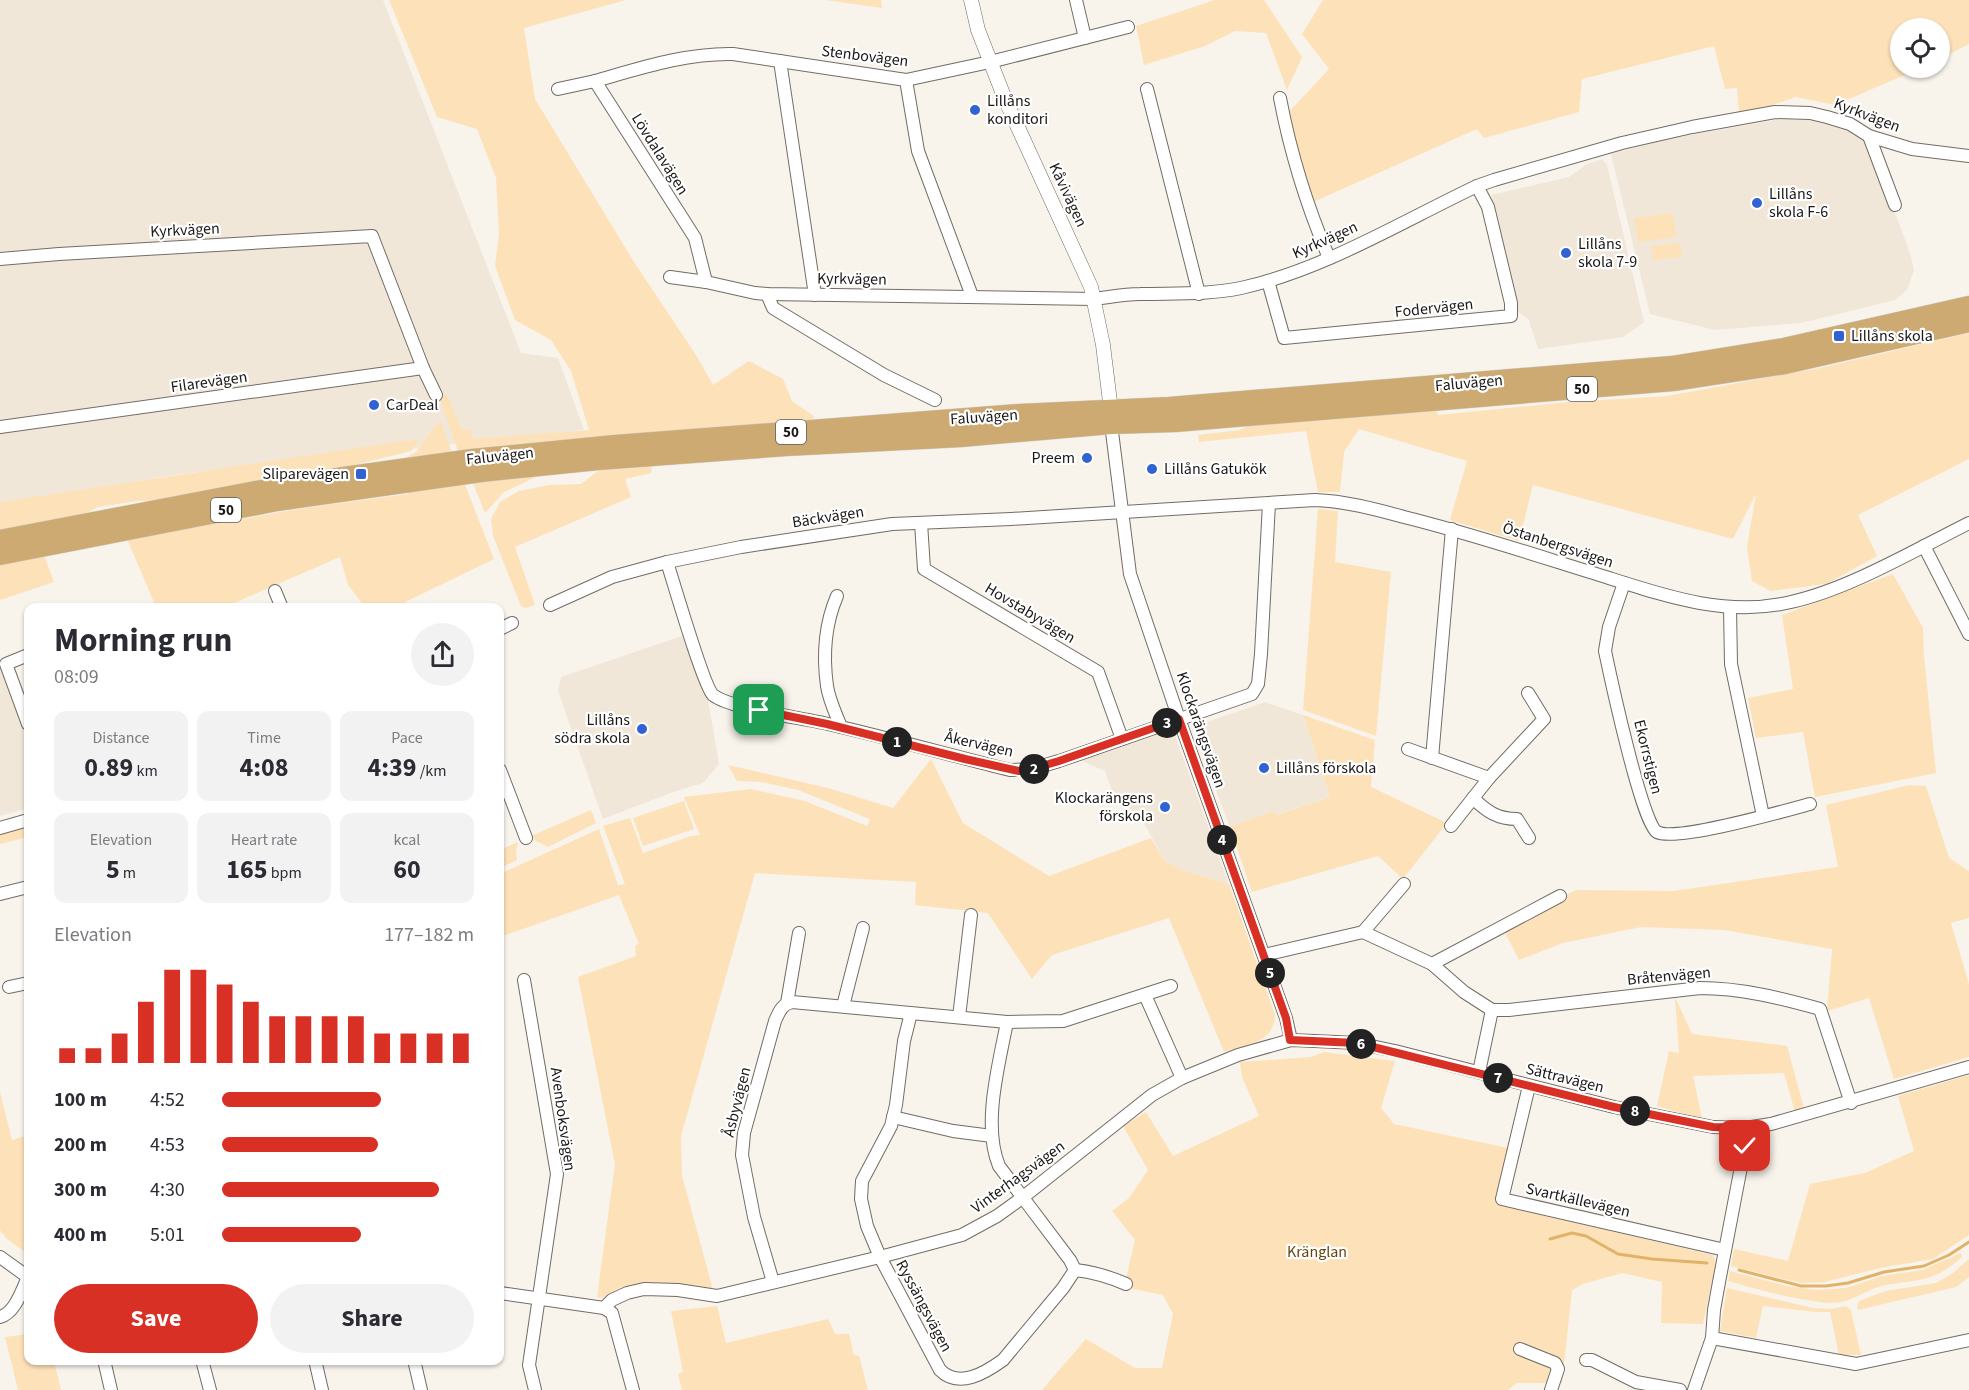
<!DOCTYPE html>
<meta charset="utf-8">
<style>
:root{--surface:#fff;--page:#f2f2f3;--text:#2b2b33;--muted:#7c7c81;--accent:#d93025}
body{margin:0;font-family:"Source Sans 3",sans-serif;background:var(--page);color:var(--text);height:100vh;display:flex;flex-direction:column;font-size:22px;white-space:nowrap}
*{box-sizing:border-box;margin:0}
p{font-size:20px;color:var(--muted)}
.icon{flex:none;width:33px;height:33px;fill:none;stroke:currentColor;stroke-width:2;stroke-linecap:round;stroke-linejoin:round}
.map{position:relative;flex:1;overflow:hidden}
.sheet{position:absolute;left:24px;top:603px;width:480px;height:762px;display:flex;flex-direction:column;background:var(--surface);border-radius:12px;box-shadow:0 2px 4px #0004}
.sheet>*{flex:none}
.fabs{position:absolute;left:1890px;top:18px;display:grid;gap:12px}
.fabs a{display:grid;place-items:center;width:60px;height:60px;border-radius:50%;background:var(--surface);box-shadow:0 2px 4px #0004;font-size:30px}
.pin{position:absolute;display:grid;place-items:center;width:51px;height:51px;color:#fff;margin:-26px;border-radius:12px;box-shadow:0 3px 9px #0006}
.km{position:absolute;width:30px;height:30px;margin:-15px;border-radius:50%;background:#222;color:#fff;font-size:16px;line-height:30px;text-align:center}
.round{display:grid;place-items:center;flex:none;width:63px;height:63px;border-radius:32px;background:var(--page)}
.overview{display:flex;align-items:center;justify-content:space-between;height:102px;padding:0 30px}
h1{font-size:33px;font-weight:700;line-height:45px}
.stats{display:grid;grid-template-columns:repeat(3,1fr);gap:9px;height:102px;padding:6px 30px}
.stats div{display:grid;align-content:center;border-radius:12px;background:var(--page);text-align:center}
.stats b{font-size:26px;font-weight:700}
.stats small{font-size:16px;font-weight:400}
.stats p{font-size:16px}
.chart{height:168px;padding:12px 30px}
.chart p{display:flex;justify-content:space-between}
.chart svg{width:100%;height:108px;margin-top:6px;stroke:var(--accent);stroke-width:6}
.primary-button{display:flex;gap:12px;margin-top:auto;padding:12px 30px}
.primary-button a{flex:1;height:69px;border-radius:36px;background:var(--accent);color:#fff;font-size:24px;font-weight:700;line-height:69px;text-align:center}
.primary-button a+a{background:var(--page);color:var(--text)}
ul{padding:0 30px;list-style:none;font-size:20px}
li{display:grid;grid-template-columns:96px 72px 1fr;align-items:center;height:45px}
li i{height:15px;border-radius:8px;background:var(--accent)}
.map>svg:first-child{display:block}
</style>
<div class="map">
<svg width="1969" height="1390" viewBox="0 0 1969 1390">
<rect width="100%" height="100%" fill="#f8f3eb"/>
<g fill="#f1e7d9">
<polygon points="0,0 383,0 521,353 558,358 584,430 180,474 0,505"/>
<polygon points="1781,119 1832,121 1867,138 1910,253 1914,270 1907,290 1895,300 1801,323 1715,330 1650,314 1611,154 1668,139"/>
<polygon points="1602,159 1607,165 1644,322 1623,337 1538,349 1529,320 1516,310 1491,195 1569,177 1587,164"/>
<polygon points="685,635 707,694 719,764 703,783 673,792 603,819 558,691 561,677"/>
<polygon points="0,667 28,739 28,808 0,816"/>
<polygon points="1265,702 1303,715 1330,797 1275,815 1272,811 1230,827 1196,739 1204,723"/>
<polygon points="1163,729 1174,733 1229,884 1185,871 1165,861 1141,818 1114,797 1105,771 1075,758"/>
</g>
<g fill="#fde2b9">
<polygon points="389,0 626,0 524,28 535,99 634,262 696,355 713,385 749,361 783,379 792,401 815,417 807,422 459,454 439,397 447,394 462,430 471,430 472,439 589,430 571,371 551,340 515,320 495,266 499,233 496,178 477,129 437,117"/>
<polygon points="825,0 881,0 882,8"/>
<polygon points="1215,0 1264,0 1302,57 1287,90 1266,33 1235,31 1205,46 1144,65 1136,26"/>
<polygon points="1323,0 1969,0 1969,44 1940,59 1940,28 1900,28 1900,68 1921,68 1835,105 1796,97 1770,106 1739,113 1737,88 1725,89 1714,46 1582,79 1579,112 1484,138 1477,129 1311,203 1285,116 1329,69 1302,34"/>
<polygon points="1673,213 1676,237 1638,242 1634,218"/>
<polygon points="1680,243 1682,257 1653,260 1651,246"/>
<polygon points="1969,333 1969,459 1858,515 1877,556 1826,584 1771,591 1752,581 1747,547 1756,494 1733,539 1533,485 1519,541 1450,520 1467,461 1359,429 1344,452 1340,492 1318,492 1306,431 1199,442 1198,435 1240,430 1254,423 1436,410 1438,415 1570,402 1667,396 1820,368"/>
<polygon points="441,422 453,455 407,460 407,457 416,452 437,424"/>
<polygon points="420,440 411,451 338,469 164,500 137,501 98,507 85,514 32,526 0,530 0,502 403,441"/>
<polygon points="652,465 651,473 625,479 631,497 515,547 535,605 526,608 521,606 493,536 491,519 500,502 519,491 550,485 581,484 602,468"/>
<polygon points="533,475 536,477 504,492 485,513 472,481"/>
<polygon points="464,482 494,559 395,607 365,607 348,585 340,557 234,603 230,607 156,607 127,539 304,508 408,494 409,489"/>
<polygon points="1318,509 1338,511 1335,562 1391,572 1376,736 1303,710"/>
<polygon points="44,555 54,582 0,600 0,564"/>
<polygon points="1893,574 1923,628 1924,656 1936,773 1815,797 1803,732 1756,738 1748,698 1793,689 1782,615"/>
<polygon points="1303,715 1375,740 1371,787 1447,823 1403,879 1378,856 1252,892 1230,827 1272,811 1276,815 1330,797"/>
<path d="M931,759L963,823L1049,876L1151,838L1165,861L1185,871L1229,884L1275,1015C1274,1043 1247,1044 1224,1052L1169,918L1052,955L1032,979L988,913L915,905L916,882L755,873L681,1136L682,1175L713,1290L640,1285L621,1287L602,1298L597,1297L615,1164L578,977L636,956L635,946L639,944L619,895L500,937V874L599,829L618,885L625,884L603,826L630,818L643,853L691,836L700,835L684,797L751,789L805,801L867,826L870,819L798,790L762,782L737,781L728,765L828,788L893,808Z"/>
<polygon points="1910,785 1926,786 1949,858 1969,871 1969,918 1951,923 1969,984 1969,1057 1894,1079 1869,998 1827,1011 1832,949 1724,930 1641,927 1563,943 1519,960 1503,929 1576,890 1673,891 1838,867 1826,805"/>
<polygon points="684,801 694,829 643,846 633,818"/>
<polygon points="591,810 596,823 548,847 536,841 531,836"/>
<polygon points="28,827 28,837 0,844 0,835"/>
<polygon points="518,842 516,851 517,860 500,868 500,850"/>
<polygon points="1675,997 1692,1034 1787,1046 1804,1108 1795,1112 1784,1073 1693,1076 1702,1119 1657,1106 1669,1051 1679,1053"/>
<polygon points="1324,1052 1395,1061 1381,1108 1394,1124 1508,1148 1498,1204 1713,1255 1716,1262 1703,1324 1661,1323 1662,1282 1622,1273 1583,1284 1572,1290 1562,1383 1517,1383 1508,1390 1042,1390 1086,1339 1135,1368 1162,1368 1173,1314 1163,1295 1124,1287 1135,1240 1112,1211 1129,1198 1148,1170 1123,1126 1146,1112 1173,1156 1259,1116 1242,1077 1240,1062 1311,1057"/>
<polygon points="1969,1075 1969,1235 1933,1259 1880,1268 1825,1282 1801,1283 1731,1266 1734,1249 1788,1261 1810,1184 1865,1173 1914,1151 1898,1096"/>
<polygon points="0,1092 12,1140 28,1135 28,1254 7,1239 0,1230"/>
<path d="M1961,1253L1962,1257C1934,1282 1921,1279 1886,1285C1870,1288 1857,1298 1842,1302C1821,1307 1751,1288 1728,1281L1730,1271L1787,1286L1816,1290L1846,1288L1882,1276L1922,1270Z"/>
<polygon points="1969,1259 1969,1277 1956,1287 1858,1310 1857,1307 1859,1301 1885,1291 1936,1283 1953,1273"/>
<polygon points="1727,1288 1813,1308 1832,1309 1846,1306 1851,1310 1861,1355 1839,1355 1830,1312 1816,1312 1763,1306 1756,1338 1720,1331"/>
<polygon points="717,1306 726,1343 828,1319 835,1334 849,1334 854,1355 859,1356 868,1390 682,1390 678,1374 683,1372 671,1311"/>
<polygon points="28,1334 28,1360 54,1361 61,1390 18,1390 5,1337"/>
</g>
<g fill="none" stroke-linecap="round" stroke-linejoin="round">
<g stroke="#e1b36a" stroke-width="3">
<polyline points="1550,1239 1572,1233 1586,1236 1618,1254 1652,1259 1707,1263"/>
<polyline points="1739,1270 1801,1286 1826,1286 1848,1283 1884,1272 1924,1266 1949,1255 1969,1242"/>
</g>
<defs>
<g id="minor">
<polyline points="1076,0 1085,38"/>
<polyline points="780,61 815,295"/>
<polyline points="906,80 918,151 972,296"/>
<path d="M595,81C641,68 686,53 733,54L906,80L990,62L1128,27"/>
<polyline points="558,89 595,81 695,238 706,282"/>
<polyline points="1147,89 1199,294"/>
<path d="M1280,98C1291,156 1306,204 1329,258"/>
<polyline points="1869,136 1895,205"/>
<polyline points="0,259 59,254 372,236 423,368 436,395"/>
<path d="M670,277L706,282L755,293L767,294L1094,299C1110,297 1125,294 1140,294C1174,293 1207,295 1241,288C1323,270 1401,222 1477,186L1494,180L1622,143L1692,127L1775,112L1810,113L1827,117L1850,124L1869,136L1912,149L1969,156"/>
<polyline points="1268,281 1284,338 1511,316 1511,303 1488,207 1477,186"/>
<polyline points="767,294 773,308 884,375 935,400"/>
<polyline points="1111,424 1130,574 1179,719 1286,1018 1291,1040"/>
<polyline points="0,427 423,368"/>
<polyline points="921,523 924,569 1098,672 1122,739"/>
<polyline points="1924,546 1969,634"/>
<path d="M667,562C673,581 704,687 713,695C731,709 803,718 828,724C889,738 950,755 1010,770L1032,769L1059,761L1252,694L1258,684L1261,654L1269,503"/>
<path d="M1624,583L1609,627L1605,651C1610,675 1642,824 1657,832C1676,842 1784,811 1810,804"/>
<polyline points="275,591 282,608"/>
<path d="M837,596C825,624 823,657 827,686C829,700 836,714 841,727"/>
<path d="M550,605L612,577L667,562L741,547L892,524L1011,519L1315,500C1345,501 1375,509 1404,517C1473,534 1541,557 1609,578C1668,597 1728,617 1791,602C1849,589 1915,550 1969,523"/>
<polyline points="1730,608 1731,664 1763,816"/>
<polyline points="500,629 512,623"/>
<polyline points="28,655 6,664 28,724"/>
<polyline points="1408,749 1489,778"/>
<polyline points="1432,758 1452,529"/>
<polyline points="500,770 526,838"/>
<path d="M1473,798C1487,812 1498,819 1517,819L1529,838"/>
<polyline points="1451,826 1489,778 1544,719 1528,693"/>
<polyline points="0,828 28,820"/>
<polyline points="0,894 28,887"/>
<polyline points="1363,932 1404,884"/>
<path d="M1264,955L1363,932L1432,964L1464,992L1492,1010H1509L1700,988C1740,988 1781,998 1820,1009L1851,1103"/>
<polyline points="1432,964 1560,896"/>
<polyline points="524,980 557,1174 529,1365 535,1390"/>
<polyline points="9,987 28,983"/>
<polyline points="1145,995 1182,1078"/>
<polyline points="787,1003 799,933"/>
<polyline points="843,1006 863,928"/>
<path d="M911,1013L904,1041L896,1105L891,1126L862,1181L861,1199L867,1226L880,1257L940,1370C959,1389 985,1373 1003,1360L1063,1288L1075,1270L1070,1260L999,1166C982,1125 999,1064 1007,1022"/>
<polyline points="959,1017 971,915"/>
<polyline points="1479,1072 1492,1010"/>
<polyline points="1529,1086 1502,1199 1725,1250"/>
<polyline points="893,1117 953,1131 992,1136"/>
<polyline points="0,1257 28,1277"/>
<path d="M1075,1270C1093,1272 1110,1277 1126,1284"/>
<path d="M773,1282L754,1217L742,1155L744,1133L775,1021C779,1012 782,1004 792,1002L1007,1022L1063,1021L1171,986"/>
<polyline points="500,1293 604,1308 612,1313 633,1390"/>
<polyline points="604,1308 612,1300 627,1293 644,1289 678,1290 717,1296 880,1257 962,1235 997,1216 1022,1198 1152,1095 1182,1078 1238,1055 1291,1040 1315,1041 1357,1043 1395,1051 1614,1107 1713,1127 1745,1128 1771,1124 1969,1067"/>
<path d="M0,1317C15,1313 22,1290 28,1277"/>
<polyline points="1712,1338 1856,1364 1969,1340"/>
<polyline points="1520,1349 1555,1363 1558,1369 1551,1390"/>
<polyline points="104,1360 111,1390"/>
<polyline points="202,1360 210,1390"/>
<polyline points="315,1360 322,1390"/>
<polyline points="414,1360 421,1390"/>
<polyline points="1586,1360 1592,1360 1636,1382 1680,1390"/>
<polyline points="1694,1390 1712,1338 1714,1310 1719,1282 1745,1146 1745,1128"/>
</g>
<polyline id="tertiary" points="971,0 978,30 1005,99 1091,287 1103,345 1111,410"/>
<g id="trunk">
<polyline points="0,540 261,490 342,477 472,459 615,445 1020,414 1169,407 1672,366 1784,348 1969,306"/>
<polyline points="0,555 277,501 481,472 598,460 786,446 961,437 1111,424 1175,422 1673,381 1785,364 1969,322"/>
</g>
</defs>
<use href="#minor" stroke="#716d66" stroke-width="14"/>
<use href="#tertiary" stroke="#716d66" stroke-width="15"/>
<use href="#trunk" stroke="#d1d1d1" stroke-width="21"/>
<use href="#minor" stroke="#fff" stroke-width="12"/>
<use href="#tertiary" stroke="#fff" stroke-width="14"/>
<use href="#trunk" stroke="#ccaa72" stroke-width="20"/>
</g>
<g fill="none" stroke-linecap="round" stroke-linejoin="round">
<defs>
<polyline id="route" points="759,710 827,724 965,759 1019,771 1032,769 1059,761 1179,719 1286,1018 1290,1040 1357,1043 1614,1107 1713,1127 1745,1128 1745,1146"/>
</defs>
<use href="#route" stroke="#fff" stroke-width="12"/>
<use href="#route" stroke="#d93025" stroke-width="8"/>
</g>
<g fill="#3062d1" stroke="#fff" stroke-width="2">
<circle cx="975" cy="110" r="6"/>
<circle cx="1757" cy="203" r="6"/>
<circle cx="1566" cy="253" r="6"/>
<rect x="1833" y="330" width="12" height="12" rx="3"/>
<circle cx="374" cy="405" r="6"/>
<circle cx="1087" cy="458" r="6"/>
<circle cx="1152" cy="469" r="6"/>
<rect x="355" y="468" width="12" height="12" rx="3"/>
<circle cx="642" cy="729" r="6"/>
<circle cx="1264" cy="768" r="6"/>
<circle cx="1165" cy="807" r="6"/>
</g>
<g text-anchor="middle" dominant-baseline="central" stroke-width="4.5" stroke-linejoin="round" paint-order="stroke">
<g fill="#fff" stroke="#5f5e5d" stroke-width="1.5">
<rect x="1567" y="377" width="30" height="24" rx="4.5"/>
<rect x="776" y="420" width="30" height="24" rx="4.5"/>
<rect x="211" y="498" width="30" height="24" rx="4.5"/>
</g>
<g font-size="15" font-weight="bold" fill="#1b1917">
<text x="1582" y="389">50</text>
<text x="791" y="432">50</text>
<text x="226" y="510">50</text>
</g>
<g font-size="16" fill="#1b1917" stroke="#fff">
<text transform="translate(865 56) rotate(7)">Stenbovägen</text>
<text transform="translate(1867 115) rotate(21)">Kyrkvägen</text>
<text transform="translate(660 154) rotate(58)">Lövdalavägen</text>
<text transform="translate(1068 195) rotate(65)">Kåvivägen</text>
<text transform="translate(185 230) rotate(-3)">Kyrkvägen</text>
<text transform="translate(1325 240) rotate(-24)">Kyrkvägen</text>
<text transform="translate(852 279) rotate(1)">Kyrkvägen</text>
<text transform="translate(1434 308) rotate(-6)">Fodervägen</text>
<text transform="translate(209 382) rotate(-8)">Filarevägen</text>
<text transform="translate(1469 383) rotate(-5)">Faluvägen</text>
<text transform="translate(984 417) rotate(-4)">Faluvägen</text>
<text transform="translate(500 456) rotate(-6)">Faluvägen</text>
<text transform="translate(828 517) rotate(-9)">Bäckvägen</text>
<text transform="translate(1558 545) rotate(18)">Östanbergsvägen</text>
<text transform="translate(1030 613) rotate(31)">Hovstabyvägen</text>
<text transform="translate(1201 730) rotate(71)">Klockarängsvägen</text>
<text transform="translate(979 744) rotate(13)">Åkervägen</text>
<text transform="translate(1648 757) rotate(76)">Ekorrstigen</text>
<text transform="translate(1669 976) rotate(-5)">Bråtenvägen</text>
<text transform="translate(1565 1078) rotate(14)">Sättravägen</text>
<text transform="translate(737 1102) rotate(-76)">Åsbyvägen</text>
<text transform="translate(563 1119) rotate(82)">Avenboksvägen</text>
<text transform="translate(1018 1177) rotate(-36)">Vinterhagsvägen</text>
<text transform="translate(1578 1200) rotate(13)">Svartkällevägen</text>
<text transform="translate(924 1306) rotate(62)">Ryssängsvägen</text>
</g>
<g font-size="16" fill="#1b1917" stroke="#fff" text-anchor="start">
<text x="987" y="101">Lillåns<tspan x="987" dy="18">konditori</tspan></text>
<text x="1769" y="194">Lillåns<tspan x="1769" dy="18">skola F-6</tspan></text>
<text x="1578" y="244">Lillåns<tspan x="1578" dy="18">skola 7-9</tspan></text>
<text x="1851" y="336">Lillåns skola</text>
<text x="386" y="405">CarDeal</text>
<text x="1075" y="458" text-anchor="end">Preem</text>
<text x="1164" y="469">Lillåns Gatukök</text>
<text x="349" y="474" text-anchor="end">Sliparevägen</text>
<text x="630" y="720" text-anchor="end">Lillåns<tspan x="630" dy="18">södra skola</tspan></text>
<text x="1276" y="768">Lillåns förskola</text>
<text x="1153" y="798" text-anchor="end">Klockarängens<tspan x="1153" dy="18">förskola</tspan></text>
</g>
<g font-size="16" fill="#65470d" stroke="#fff">
<text x="1317" y="1252">Kränglan</text>
</g>
</g>
</svg>
<div class="fabs">
<a><svg class="icon" aria-label="locate" viewBox="0 0 24 24"><circle cx="12" cy="12" r="6"/><path d="M12 2v4M12 18v4M2 12h4M18 12h4"/></svg></a>
</div>
<div class="pin" style="left:759px;top:710px;background:#1e9e55"><svg class="icon" aria-label="arrive" viewBox="0 0 24 24"><path d="M6 21V4h12l-3 4 3 4H6"/></svg></div>
<div class="pin" style="left:1745px;top:1146px;background:#d93025"><svg class="icon" aria-label="check" viewBox="0 0 24 24"><path d="M5 12l5 5 9-10"/></svg></div>
<b class="km" style="left:897px;top:742px">1</b>
<b class="km" style="left:1034px;top:769px">2</b>
<b class="km" style="left:1167px;top:723px">3</b>
<b class="km" style="left:1222px;top:840px">4</b>
<b class="km" style="left:1270px;top:973px">5</b>
<b class="km" style="left:1361px;top:1044px">6</b>
<b class="km" style="left:1498px;top:1078px">7</b>
<b class="km" style="left:1635px;top:1111px">8</b>
<section class="sheet">
<div class="overview"><div><h1>Morning run</h1><p>08:09</p></div><a class="round"><svg class="icon" aria-label="share" viewBox="0 0 24 24"><path d="M12 15V3M7 8l5-5 5 5M5 13v7h14v-7"/></svg></a></div>
<div class="stats">
<div><p>Distance</p><b>0.89<small> km</small></b></div>
<div><p>Time</p><b>4:08</b></div>
<div><p>Pace</p><b>4:39<small> /km</small></b></div>
</div>
<div class="stats">
<div><p>Elevation</p><b>5<small> m</small></b></div>
<div><p>Heart rate</p><b>165<small> bpm</small></b></div>
<div><p>kcal</p><b>60</b></div>
</div>
<div class="chart"><p><span>Elevation</span>177–182 m</p>
<svg viewBox="0 0 160 44" preserveAspectRatio="none"><path d="M5 44V38M15 44V38M25 44V32M35 44V19M45 44V6M55 44V6M65 44V12M75 44V19M85 44V25M95 44V25M105 44V25M115 44V25M125 44V32M135 44V32M145 44V32M155 44V32"/></svg>
</div>
<ul>
<li><b>100 m</b>4:52<i style="width:63%"></i></li>
<li><b>200 m</b>4:53<i style="width:62%"></i></li>
<li><b>300 m</b>4:30<i style="width:86%"></i></li>
<li><b>400 m</b>5:01<i style="width:55%"></i></li>
</ul>
<div class="primary-button"><a>Save</a><a>Share</a></div>
</section>
</div>
